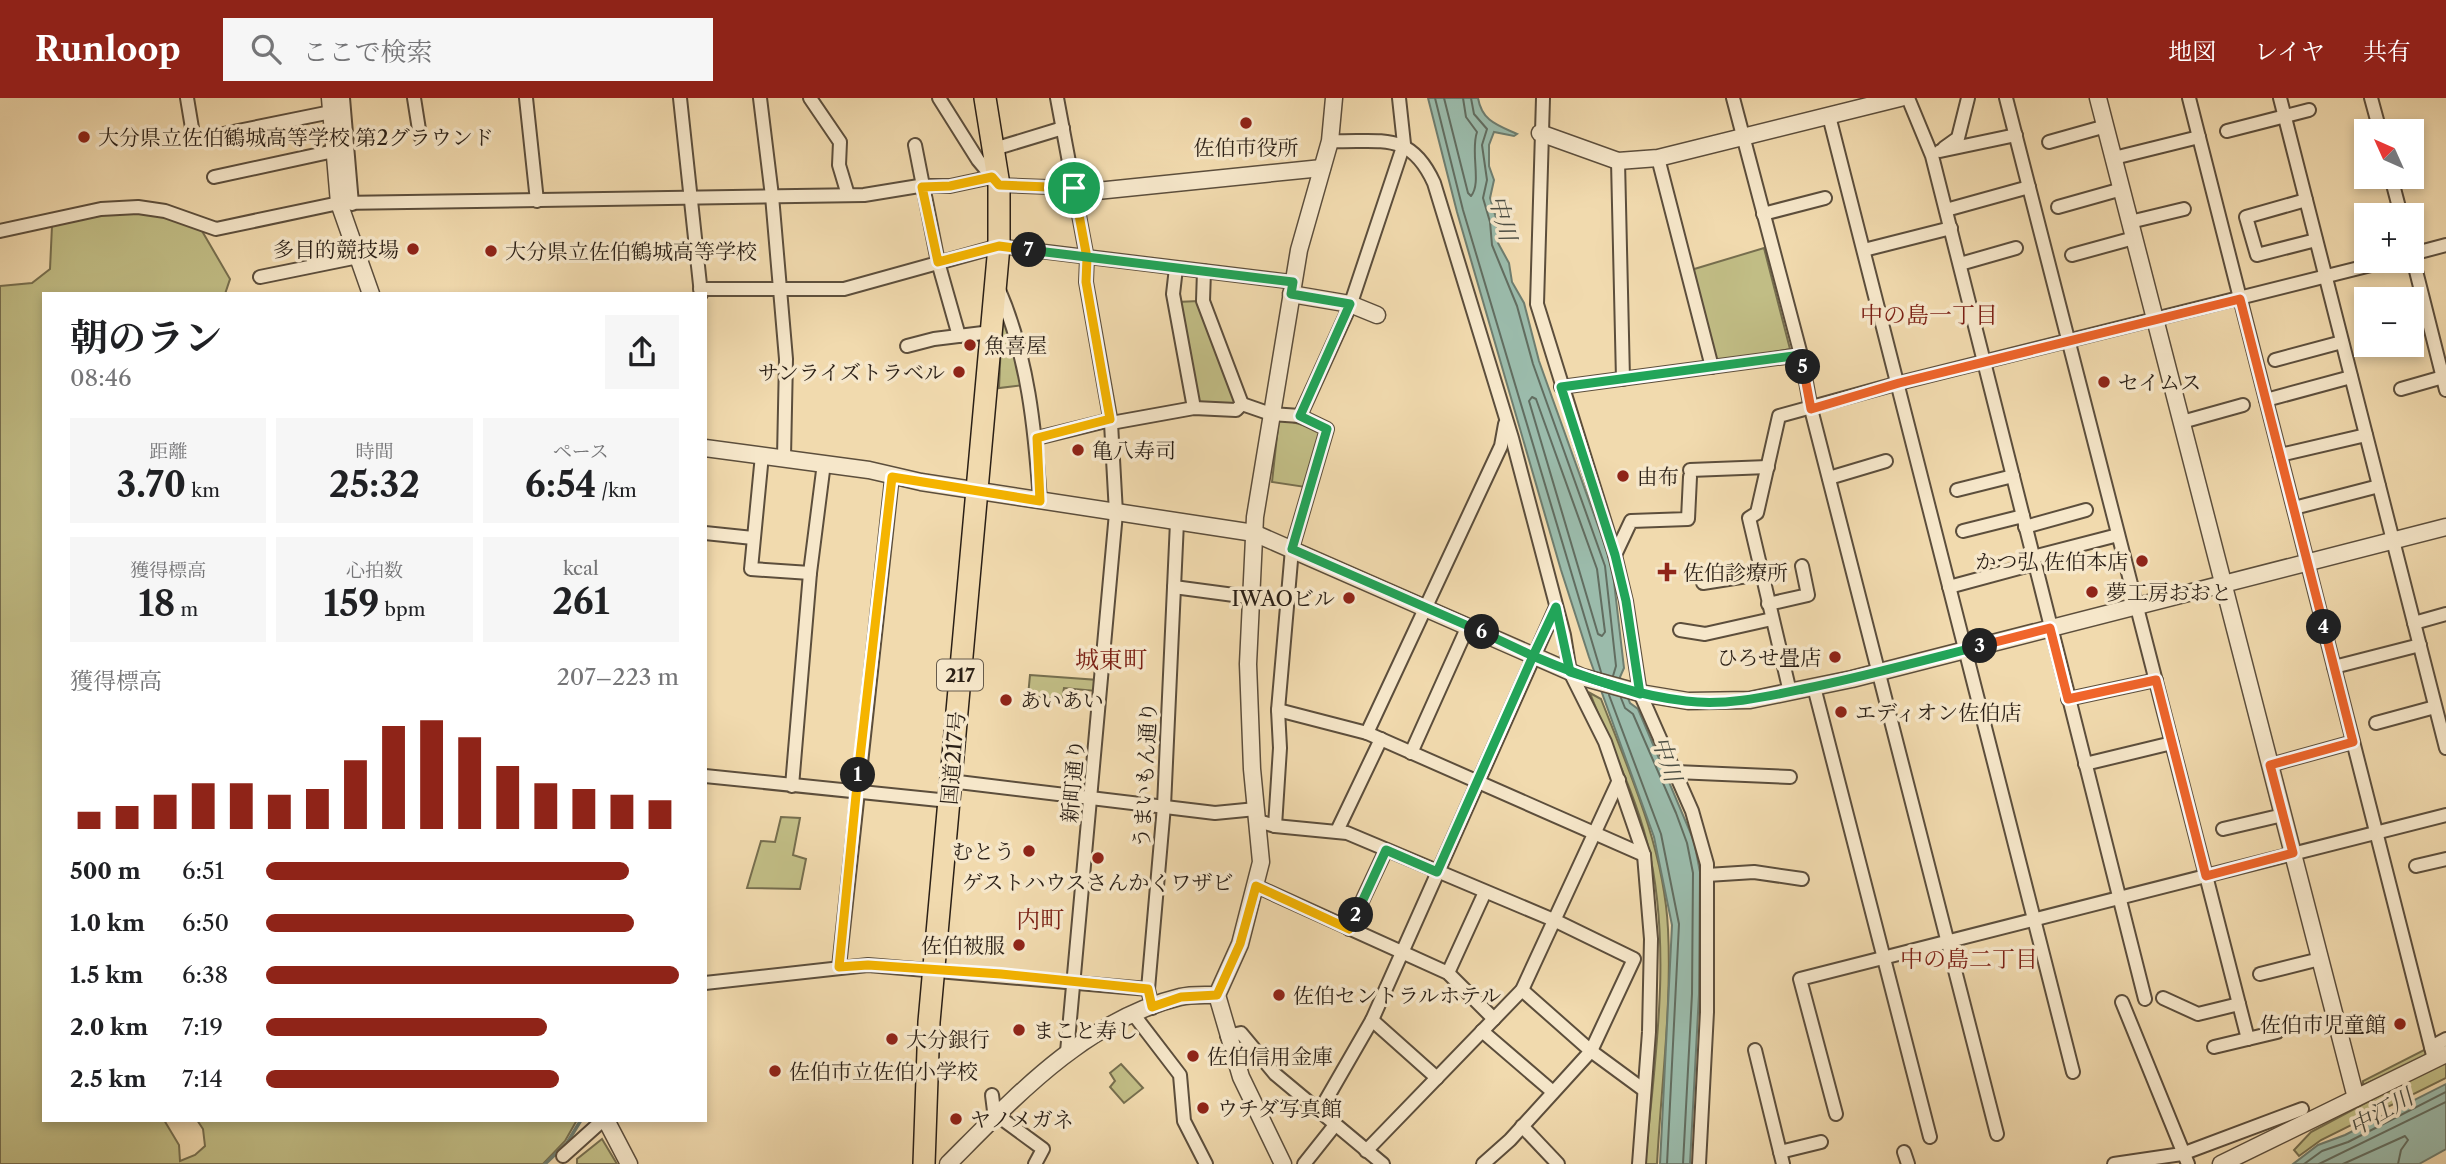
<!DOCTYPE html>
<html lang="ja">
<meta charset="utf-8">
<style>
:root{--surface:#fff;--page:#f6f6f6;--text:#202124;--muted:#757577;--accent:#8f2418}
body{margin:0;font-family:"Libre Caslon Text","Noto Serif JP",serif;background:var(--page);color:var(--text);height:100vh;display:flex;flex-direction:column;font-size:26px;white-space:nowrap}
*{box-sizing:border-box;margin:0}
p{font-size:23px;color:var(--muted)}
.icon{flex:none;width:38px;height:38px;fill:none;stroke:currentColor;stroke-width:2;stroke-linecap:round;stroke-linejoin:round}
.map{position:relative;flex:1;overflow:hidden}
.side{position:absolute;left:42px;top:194px;width:665px;height:830px;display:flex;flex-direction:column;background:var(--surface);border-radius:0px;box-shadow:0 4px 10px #0003}
.side>*{flex:none}
.needle{width:46px;rotate:315deg}
.buttons{position:absolute;left:2354px;top:21px;display:grid;gap:14px}
.buttons a{display:grid;place-items:center;width:70px;height:70px;border-radius:0px;background:var(--surface);box-shadow:0 4px 10px #0003;font-size:35px}
.pin{position:absolute;display:grid;place-items:center;width:60px;height:60px;color:#fff;margin:-30px;border:4px solid #fff;border-radius:50%;box-shadow:0 2px 7px #0007}
.km{position:absolute;width:35px;height:35px;margin:-18px;border-radius:50%;background:#222;color:#fff;font-size:19px;line-height:35px;text-align:center}
.round{display:grid;place-items:center;flex:none;width:74px;height:74px;border-radius:0px;background:var(--page)}
.headline{display:flex;align-items:center;justify-content:space-between;height:119px;padding:0 28px}
h1{font-size:38px;font-weight:700;line-height:52px}
.figures{display:grid;grid-template-columns:repeat(3,1fr);gap:10px;height:119px;padding:7px 28px}
.figures div{display:grid;align-content:center;border-radius:0px;background:var(--page);text-align:center}
.figures b{font-size:35px;font-weight:700}
.figures small{font-size:19px;font-weight:400}
.figures p{font-size:19px}
.chart{height:196px;padding:14px 28px}
.chart p{display:flex;justify-content:space-between}
.chart svg{width:100%;height:126px;margin-top:7px;stroke:var(--accent);stroke-width:6}
ul{padding:0 28px;list-style:none;font-size:23px}
li{display:grid;grid-template-columns:112px 84px 1fr;align-items:center;height:52px}
li i{height:18px;border-radius:9px;background:var(--accent)}
header{display:flex;align-items:center;gap:42px;box-sizing:border-box;height:98px;padding:0 35px;background:var(--accent);color:#fff}
header strong{font-size:33px}
nav{display:flex;gap:38px;margin-inline-start:auto;font-size:24px}
.search{width:490px;height:63px;background:var(--page);display:flex;align-items:center;gap:18px;box-sizing:border-box;padding:0 24px;border-radius:0px;color:var(--muted);font-size:26px}
.map>svg:first-child{display:block}
</style>
<header>
<strong>Runloop</strong>
<div class="search"><svg class="icon" aria-label="search" viewBox="0 0 24 24"><circle cx="10" cy="10" r="6"/><path d="M15 15l6 6"/></svg>ここで検索</div>
<nav><a>地図</a><a>レイヤ</a><a>共有</a></nav>
</header>
<div class="map">
<svg width="2446" height="1066" viewBox="0 0 2446 1066">
<rect width="100%" height="100%" fill="#f1daae"/>
<filter id="stains"><feTurbulence type="fractalNoise" baseFrequency=".00286" numOctaves="4"/><feColorMatrix values="0 0 0 0 .2 0 0 0 0 .09 0 0 0 0 .02 0 0 0 .5 -.17"/></filter>
<radialGradient id="worn" r=".72"><stop offset=".6" stop-color="#630" stop-opacity="0"/><stop offset="1" stop-color="#630" stop-opacity=".3"/></radialGradient>
<g fill="#c1bd85" stroke="#766e4e" stroke-width="2">
<polygon points="142,113 181,122 202,133 230,181 225,196 44,196 44,1022 164,1022 179,1047 180,1063 195,1057 205,1048 203,1031 197,1022 577,1022 565,1043 543,1066 0,1066 0,188 32,185 50,171 52,128 78,118"/>
<polygon points="1764,150 1790,251 1714,265 1691,172"/>
<polygon points="1199,203 1239,304 1235,309 1196,307 1177,204"/>
<polygon points="1002,221 1008,221 1024,287 999,290"/>
<polygon points="1279,320 1323,333 1305,389 1272,384"/>
<polygon points="1030,577 1098,582 1096,593 1064,590 1062,601 1028,598"/>
<path d="M1590,595L1601,601C1630,675 1664,751 1668,831C1672,909 1661,989 1657,1066H1645C1655,960 1673,848 1647,744C1634,693 1609,644 1590,595Z"/>
<polygon points="781,719 800,720 793,757 806,761 800,791 747,790 761,743 775,744"/>
<polygon points="2428,950 2429,959 2363,987 2363,983"/>
<polygon points="2446,962 2446,980 2321,1042 2299,1058 2294,1052 2311,1034"/>
<polygon points="1121,966 1143,990 1124,1005 1110,989 1115,983 1110,975"/>
<polygon points="602,1041 617,1066 577,1066 577,1061"/>
</g>
<g fill="#9bbbab" stroke="#6e7d6f" stroke-width="2">
<path d="M1428,0H1478C1482,23 1497,27 1517,36L1514,38L1494,34L1489,47V68L1494,82L1490,100L1497,123L1498,145L1509,165L1512,184L1524,205L1539,263L1612,467L1624,570L1620,579L1630,605L1638,611L1694,743L1700,774L1699,896L1690,1066H1660L1672,827L1654,739L1589,559L1561,472L1457,114Z"/>
<polygon points="2446,986 2446,1051 2419,1066 2293,1066 2318,1047 2345,1037"/>
</g>
<g fill="none" stroke-linecap="round" stroke-linejoin="round">
<g stroke="#626d60" stroke-width="2">
<polyline points="1435,0 1463,112 1601,574"/>
<path d="M1444,0L1468,95L1471,98C1482,85 1470,54 1477,34L1466,19L1463,0"/>
<polyline points="1471,0 1474,16 1487,31 1482,47 1487,82 1483,100 1490,124 1492,147 1517,208 1533,266 1605,468 1616,568 1613,578"/>
<polygon points="1532,299 1536,301 1597,471 1605,534 1602,538 1598,536 1529,303"/>
<polyline points="1609,597 1661,736 1679,826 1667,1066"/>
<polyline points="1621,600 1625,610 1633,616 1676,715 1687,745 1693,775 1692,896 1683,1066"/>
<polyline points="2304,1066 2322,1053 2348,1044 2446,994"/>
<polyline points="2319,1066 2446,1004"/>
<polyline points="2343,1066 2405,1038 2408,1042 2401,1052 2398,1066"/>
</g>
<polyline stroke="#6e7d6f" stroke-width="3.5" points="545,1066 567,1045 581,1022"/>
<defs>
<g id="minor">
<polyline points="187,0 194,42 331,14"/>
<polyline points="343,0 352,106"/>
<polyline points="414,0 420,38"/>
<polyline points="526,0 537,103"/>
<polyline points="680,0 701,196"/>
<polyline points="760,0 772,98 786,261 784,359"/>
<polyline points="810,0 840,44 839,67 848,97"/>
<polyline points="939,0 978,62 999,87 1074,90"/>
<polyline points="1057,0 1087,160 1086,184 1111,325 1116,415 1067,954"/>
<polyline points="1543,0 1537,206 1615,457 1626,503 1640,595 1692,713 1707,766 1707,914 1699,1066"/>
<polyline points="1733,0 1801,257 1811,311 1997,1036"/>
<polyline points="1908,0 1932,58 2145,901"/>
<polyline points="2006,0 2248,941"/>
<polyline points="2189,0 2434,961"/>
<polyline points="2280,0 2446,650"/>
<polyline points="2371,0 2380,33"/>
<polyline points="1829,18 2073,974"/>
<polyline points="2227,33 2309,12"/>
<path d="M1330,43C1381,45 1410,32 1434,85L1512,340L1564,537L1570,574L1605,644L1644,757L1651,841L1649,934L1639,1066"/>
<polyline points="2049,44 2106,28"/>
<polyline points="915,47 938,164 959,238"/>
<polyline points="1944,50 1958,40 1968,0"/>
<polyline points="994,51 1063,30"/>
<polyline points="1940,53 2016,37"/>
<polyline points="1658,60 1712,269"/>
<polyline points="2114,60 2199,39"/>
<polyline points="1618,63 1623,281"/>
<polyline points="214,79 334,53"/>
<polyline points="2391,79 2401,117"/>
<polyline points="2306,102 2246,119 2257,157 2316,142"/>
<polyline points="2058,109 2122,91"/>
<polyline points="1946,112 2029,89"/>
<polyline points="1763,116 1825,100"/>
<polyline points="2130,124 2184,111"/>
<polyline points="0,133 101,111 138,109 165,113 216,131 339,105 864,97 919,88 950,88 992,79"/>
<polyline points="1864,152 1951,130"/>
<polyline points="2412,156 2446,147"/>
<polyline points="2072,157 2134,140"/>
<polyline points="2412,157 2446,292"/>
<polyline points="1960,166 2016,150"/>
<polyline points="1176,170 1173,196 1194,310"/>
<polyline points="1204,173 1203,203 1242,306"/>
<polyline points="260,179 358,159"/>
<polyline points="700,191 844,191 999,148 1293,184"/>
<path d="M999,192C1028,259 1035,331 1040,403"/>
<polyline points="907,248 934,241 991,234"/>
<polyline points="2275,262 2342,244"/>
<polyline points="1561,289 1801,257"/>
<polyline points="2401,291 2443,279"/>
<polyline points="2266,302 2351,279"/>
<polyline points="2182,324 2243,307"/>
<polyline points="1111,325 1194,310 1236,312 1242,306 1271,316 1300,318 1350,208 1404,46 1399,0"/>
<polyline points="1037,340 1110,322"/>
<polyline points="762,357 751,471 810,475"/>
<polyline points="2280,357 2366,337"/>
<polyline points="1690,372 1768,369"/>
<polyline points="1829,380 1886,363"/>
<polyline points="1957,392 2013,378"/>
<polyline points="2294,410 2379,388"/>
<polyline points="2025,429 2086,412"/>
<polyline points="1963,433 2023,418"/>
<polyline points="705,435 753,440"/>
<polyline points="1615,457 1631,423 1688,421 1690,379"/>
<polyline points="2033,459 2118,437"/>
<polyline points="1703,485 1760,476"/>
<polyline points="1174,489 1249,499"/>
<polyline points="1949,489 2034,466"/>
<polyline points="1768,506 1808,497 1802,468"/>
<polyline points="2414,525 2446,516"/>
<polyline points="1680,532 1705,536 1772,521"/>
<polyline points="2334,569 2420,547"/>
<polyline points="1814,589 1930,1039"/>
<polyline points="1790,594 1749,420 1757,415 1779,318 1899,285 2387,163"/>
<polyline points="2068,601 2156,582"/>
<polyline points="1278,612 1367,635 1644,757"/>
<polyline points="2376,625 2435,609"/>
<polyline points="1367,635 1501,348 1505,326"/>
<polyline points="1411,655 1468,528"/>
<polyline points="2085,666 2172,645"/>
<polyline points="2270,667 2353,644"/>
<polyline points="1676,674 1790,679"/>
<polyline points="705,678 949,703"/>
<polyline points="950,683 1215,715 1256,711"/>
<polyline points="792,688 810,475 824,365"/>
<polyline points="1258,723 1275,728 1347,735 1556,823 1634,861 1591,953 1510,1042 1483,1066"/>
<polyline points="1275,728 1280,650 1278,612 1292,451 1327,331 1300,318"/>
<polyline points="2223,731 2283,717"/>
<polyline points="1337,733 1381,641"/>
<polyline points="2416,768 2446,761"/>
<polyline points="1707,777 1754,774 1802,781"/>
<polyline points="1256,788 1448,875 1494,921"/>
<polyline points="1349,831 1386,752"/>
<polyline points="839,869 892,379"/>
<polyline points="1448,875 1485,794"/>
<polyline points="2260,876 2320,861"/>
<polyline points="705,885 868,867 1148,891"/>
<polyline points="1522,892 1591,953 1644,992"/>
<polyline points="2163,900 2198,916 2239,906"/>
<polyline points="2122,904 2188,1066"/>
<polyline points="1152,910 1148,891 1164,708 1177,424"/>
<polyline points="1134,917 1180,977 1184,1023 1206,1066"/>
<polyline points="1372,922 1437,980"/>
<polyline points="1482,933 1553,994"/>
<polyline points="1227,938 1241,935 1275,976 1383,1066"/>
<polyline points="2214,949 2277,934"/>
<polyline points="2431,949 2446,941"/>
<polyline points="1755,952 1783,1066"/>
<polyline points="992,997 995,1021"/>
<polyline points="1319,1014 1372,922 1556,509"/>
<polyline points="1836,1016 1800,881 2446,717"/>
<polyline points="998,1018 1043,1051 1035,1066"/>
<polyline points="1522,1028 1558,1066"/>
<polyline points="1366,1053 1522,892 1619,682"/>
<polyline points="1780,1054 1821,1044"/>
<polyline points="1904,1054 1908,1066"/>
<polyline points="563,1058 603,1022"/>
<polyline points="1304,1066 1335,1027"/>
<polyline points="2114,1066 2182,1056 2302,1011"/>
</g>
<g id="tertiary">
<polyline points="330,0 339,105 371,196"/>
<polyline points="2098,0 2356,1000"/>
<polyline points="1540,35 1618,63 1658,60 1900,0"/>
<polyline points="1074,90 1087,94 1322,70"/>
<polyline points="1291,196 1350,206 1377,217"/>
<polyline points="705,350 869,372 921,384 1254,435 1582,579 1640,595 1688,603 1750,602 1852,581 2446,429"/>
<polyline points="1217,897 1241,979 1283,1066"/>
<polyline points="606,1022 629,1066"/>
<path d="M948,1066C1014,1000 1085,922 1180,899C1191,896 1205,897 1217,897L1240,846L1261,764L1252,671L1248,566L1255,419L1299,152L1330,43L1334,0"/>
<polyline points="2221,1066 2446,956"/>
</g>
<polyline id="trunk" points="924,1066 929,924 999,148 999,87 985,0"/>
</defs>
<use href="#minor" stroke="#5c4e3c" stroke-width="16"/>
<use href="#tertiary" stroke="#5c4e3c" stroke-width="19"/>
<use href="#trunk" stroke="#2a1f16" stroke-width="24"/>
<use href="#minor" stroke="#f6e7ca" stroke-width="12"/>
<use href="#tertiary" stroke="#f6e7ca" stroke-width="16"/>
<use href="#trunk" stroke="#f1daae" stroke-width="21"/>
</g>
<g fill="none" stroke-linecap="round" stroke-linejoin="round">
<defs>
<polyline id="split-1" points="858,677 892,379 1040,403 1037,340 1110,321 1086,184 1087,160 1074,90"/>
<polyline id="split-2" points="858,677 839,869 868,867 1001,876 1148,891 1152,909 1181,899 1217,897 1240,846 1256,788 1349,831 1356,817"/>
<path id="split-3" d="M1356,817L1386,752L1437,774L1533,558C1582,579 1633,597 1686,603C1725,608 1765,599 1803,591C1862,579 1921,563 1980,548"/>
<polyline id="split-4" points="1980,548 2050,530 2068,601 2156,582 2206,778 2293,755 2270,667 2353,644 2324,529"/>
<polyline id="split-5" points="1803,269 1811,311 1899,285 2240,201 2324,529"/>
<polyline id="split-6" points="1482,534 1533,558 1556,509 1570,574 1640,596 1626,503 1615,457 1561,289 1801,257 1803,269"/>
<polyline id="split-7" points="1029,152 1293,184 1291,196 1350,206 1300,318 1327,331 1292,451 1482,534"/>
<polyline id="split-8" points="1029,152 999,148 938,164 922,89 950,88 992,79 999,87 1074,90"/>
</defs>
<use href="#split-1" stroke="#fff" stroke-width="14"/>
<use href="#split-2" stroke="#fff" stroke-width="14"/>
<use href="#split-3" stroke="#fff" stroke-width="14"/>
<use href="#split-4" stroke="#fff" stroke-width="14"/>
<use href="#split-5" stroke="#fff" stroke-width="14"/>
<use href="#split-6" stroke="#fff" stroke-width="14"/>
<use href="#split-7" stroke="#fff" stroke-width="14"/>
<use href="#split-8" stroke="#fff" stroke-width="14"/>
<use href="#split-1" stroke="#f5b400" stroke-width="9"/>
<use href="#split-2" stroke="#f5b400" stroke-width="9"/>
<use href="#split-3" stroke="#22a559" stroke-width="9"/>
<use href="#split-4" stroke="#f0652b" stroke-width="9"/>
<use href="#split-5" stroke="#f0652b" stroke-width="9"/>
<use href="#split-6" stroke="#22a559" stroke-width="9"/>
<use href="#split-7" stroke="#22a559" stroke-width="9"/>
<use href="#split-8" stroke="#f5b400" stroke-width="9"/>
</g>
<g fill="#8f2418" stroke="#f6e7ca" stroke-width="2.5">
<circle cx="1246" cy="25" r="7"/>
<circle cx="84" cy="39" r="7"/>
<circle cx="413" cy="151" r="7"/>
<circle cx="491" cy="153" r="7"/>
<circle cx="970" cy="247" r="7"/>
<circle cx="959" cy="274" r="7"/>
<circle cx="2104" cy="284" r="7"/>
<circle cx="1078" cy="352" r="7"/>
<circle cx="1623" cy="378" r="7"/>
<circle cx="2142" cy="463" r="7"/>
<path d="M1663.5 463.5h7v7h7v7h-7v7h-7v-7h-7v-7h7z"/>
<circle cx="2092" cy="494" r="7"/>
<circle cx="1349" cy="500" r="7"/>
<circle cx="1835" cy="559" r="7"/>
<circle cx="1006" cy="602" r="7"/>
<circle cx="1841" cy="614" r="7"/>
<circle cx="1029" cy="753" r="7"/>
<circle cx="1098" cy="760" r="7"/>
<circle cx="1019" cy="847" r="7"/>
<circle cx="1279" cy="897" r="7"/>
<circle cx="2400" cy="926" r="7"/>
<circle cx="1019" cy="932" r="7"/>
<circle cx="892" cy="941" r="7"/>
<circle cx="1193" cy="958" r="7"/>
<circle cx="775" cy="973" r="7"/>
<circle cx="1203" cy="1010" r="7"/>
<circle cx="956" cy="1021" r="7"/>
</g>
<g text-anchor="middle" dominant-baseline="central" stroke-width="7" stroke-linejoin="round" paint-order="stroke">
<rect fill="#f6e7ca" stroke="#675b4c" stroke-width="2" x="937" y="561.5" width="46" height="31" rx="5"/>
<g font-size="19" font-weight="bold" fill="#2a1f16">
<text x="960" y="577">217</text>
</g>
<g font-size="21" fill="#2a1f16" stroke="#f6e7ca" text-anchor="start">
<text x="98" y="39">大分県立佐伯鶴城高等学校 第2グラウンド</text>
<text x="1246" y="49" text-anchor="middle">佐伯市役所</text>
<text x="399" y="151" text-anchor="end">多目的競技場</text>
<text x="505" y="153">大分県立佐伯鶴城高等学校</text>
<text x="984" y="247">魚喜屋</text>
<text x="945" y="274" text-anchor="end">サンライズトラベル</text>
<text x="2118" y="284">セイムス</text>
<text x="1092" y="352">亀八寿司</text>
<text x="1637" y="378">由布</text>
<text x="2128" y="463" text-anchor="end">かつ弘 佐伯本店</text>
<text x="1683" y="474">佐伯診療所</text>
<text x="2106" y="494">夢工房おおと</text>
<text x="1335" y="500" text-anchor="end">IWAOビル</text>
<text x="1821" y="559" text-anchor="end">ひろせ畳店</text>
<text x="1020" y="602">あいあい</text>
<text x="1855" y="614">エディオン佐伯店</text>
<text x="1015" y="753" text-anchor="end">むとう</text>
<text x="1098" y="784" text-anchor="middle">ゲストハウスさんかくワザビ</text>
<text x="1005" y="847" text-anchor="end">佐伯被服</text>
<text x="1293" y="897">佐伯セントラルホテル</text>
<text x="2386" y="926" text-anchor="end">佐伯市児童館</text>
<text x="1033" y="932">まこと寿し</text>
<text x="906" y="941">大分銀行</text>
<text x="1207" y="958">佐伯信用金庫</text>
<text x="789" y="973">佐伯市立佐伯小学校</text>
<text x="1217" y="1010">ウチダ写真館</text>
<text x="970" y="1021">ヤノメガネ</text>
</g>
<g font-size="21" fill="#2a1f16" stroke="#f6e7ca">
<text transform="translate(953 660) rotate(-85)">国道217号</text>
<text transform="translate(1145 677) rotate(-87)">うまいもん通り</text>
<text transform="translate(1073 683) rotate(-85)">新町通り</text>
</g>
<g font-size="23" font-style="italic" fill="#4c4e43" stroke="#f6e7ca">
<text transform="translate(1503 120) rotate(75)">中川</text>
<text transform="translate(1667 661) rotate(72)">中川</text>
<text transform="translate(2381 1014) rotate(-30)">中江川</text>
</g>
<g font-size="23" fill="#7a1f14" stroke="#f6e7ca">
<text x="1929" y="217">中の島一丁目</text>
<text x="1969" y="861">中の島二丁目</text>
</g>
<g font-size="24" fill="#7a1f14" stroke="#f6e7ca">
<text x="1111" y="561">城東町</text>
<text x="1040" y="821">内町</text>
</g>
</g>
<rect width="100%" height="100%" filter="url(#stains)"/>
<rect width="100%" height="100%" fill="url(#worn)"/>
</svg>
<div class="buttons">
<a><svg class="needle" viewBox="-14 -14 28 28"><path d="M0-13l5 13h-10z" fill="#e53935"/><path d="M0 13l5-13h-10z" fill="#757577"/></svg></a>
<a>+</a>
<a>−</a>
</div>
<div class="pin" style="left:1074px;top:90px;background:#1e9e55"><svg class="icon" aria-label="arrive" viewBox="0 0 24 24"><path d="M6 21V4h12l-3 4 3 4H6"/></svg></div>
<b class="km" style="left:858px;top:677px">1</b>
<b class="km" style="left:1356px;top:817px">2</b>
<b class="km" style="left:1980px;top:548px">3</b>
<b class="km" style="left:2324px;top:529px">4</b>
<b class="km" style="left:1803px;top:269px">5</b>
<b class="km" style="left:1482px;top:534px">6</b>
<b class="km" style="left:1029px;top:152px">7</b>
<section class="side">
<div class="headline"><div><h1>朝のラン</h1><p>08:46</p></div><a class="round"><svg class="icon" aria-label="share" viewBox="0 0 24 24"><path d="M12 15V3M7 8l5-5 5 5M5 13v7h14v-7"/></svg></a></div>
<div class="figures">
<div><p>距離</p><b>3.70<small> km</small></b></div>
<div><p>時間</p><b>25:32</b></div>
<div><p>ペース</p><b>6:54<small> /km</small></b></div>
</div>
<div class="figures">
<div><p>獲得標高</p><b>18<small> m</small></b></div>
<div><p>心拍数</p><b>159<small> bpm</small></b></div>
<div><p>kcal</p><b>261</b></div>
</div>
<div class="chart"><p><span>獲得標高</span>207–223 m</p>
<svg viewBox="0 0 160 44" preserveAspectRatio="none"><path d="M5 44V38M15 44V36M25 44V32M35 44V28M45 44V28M55 44V32M65 44V30M75 44V20M85 44V8M95 44V6M105 44V12M115 44V22M125 44V28M135 44V30M145 44V32M155 44V34"/></svg>
</div>
<ul>
<li><b>500 m</b>6:51<i style="width:88%"></i></li>
<li><b>1.0 km</b>6:50<i style="width:89%"></i></li>
<li><b>1.5 km</b>6:38<i style="width:100%"></i></li>
<li><b>2.0 km</b>7:19<i style="width:68%"></i></li>
<li><b>2.5 km</b>7:14<i style="width:71%"></i></li>
</ul>
</section>
</div>
